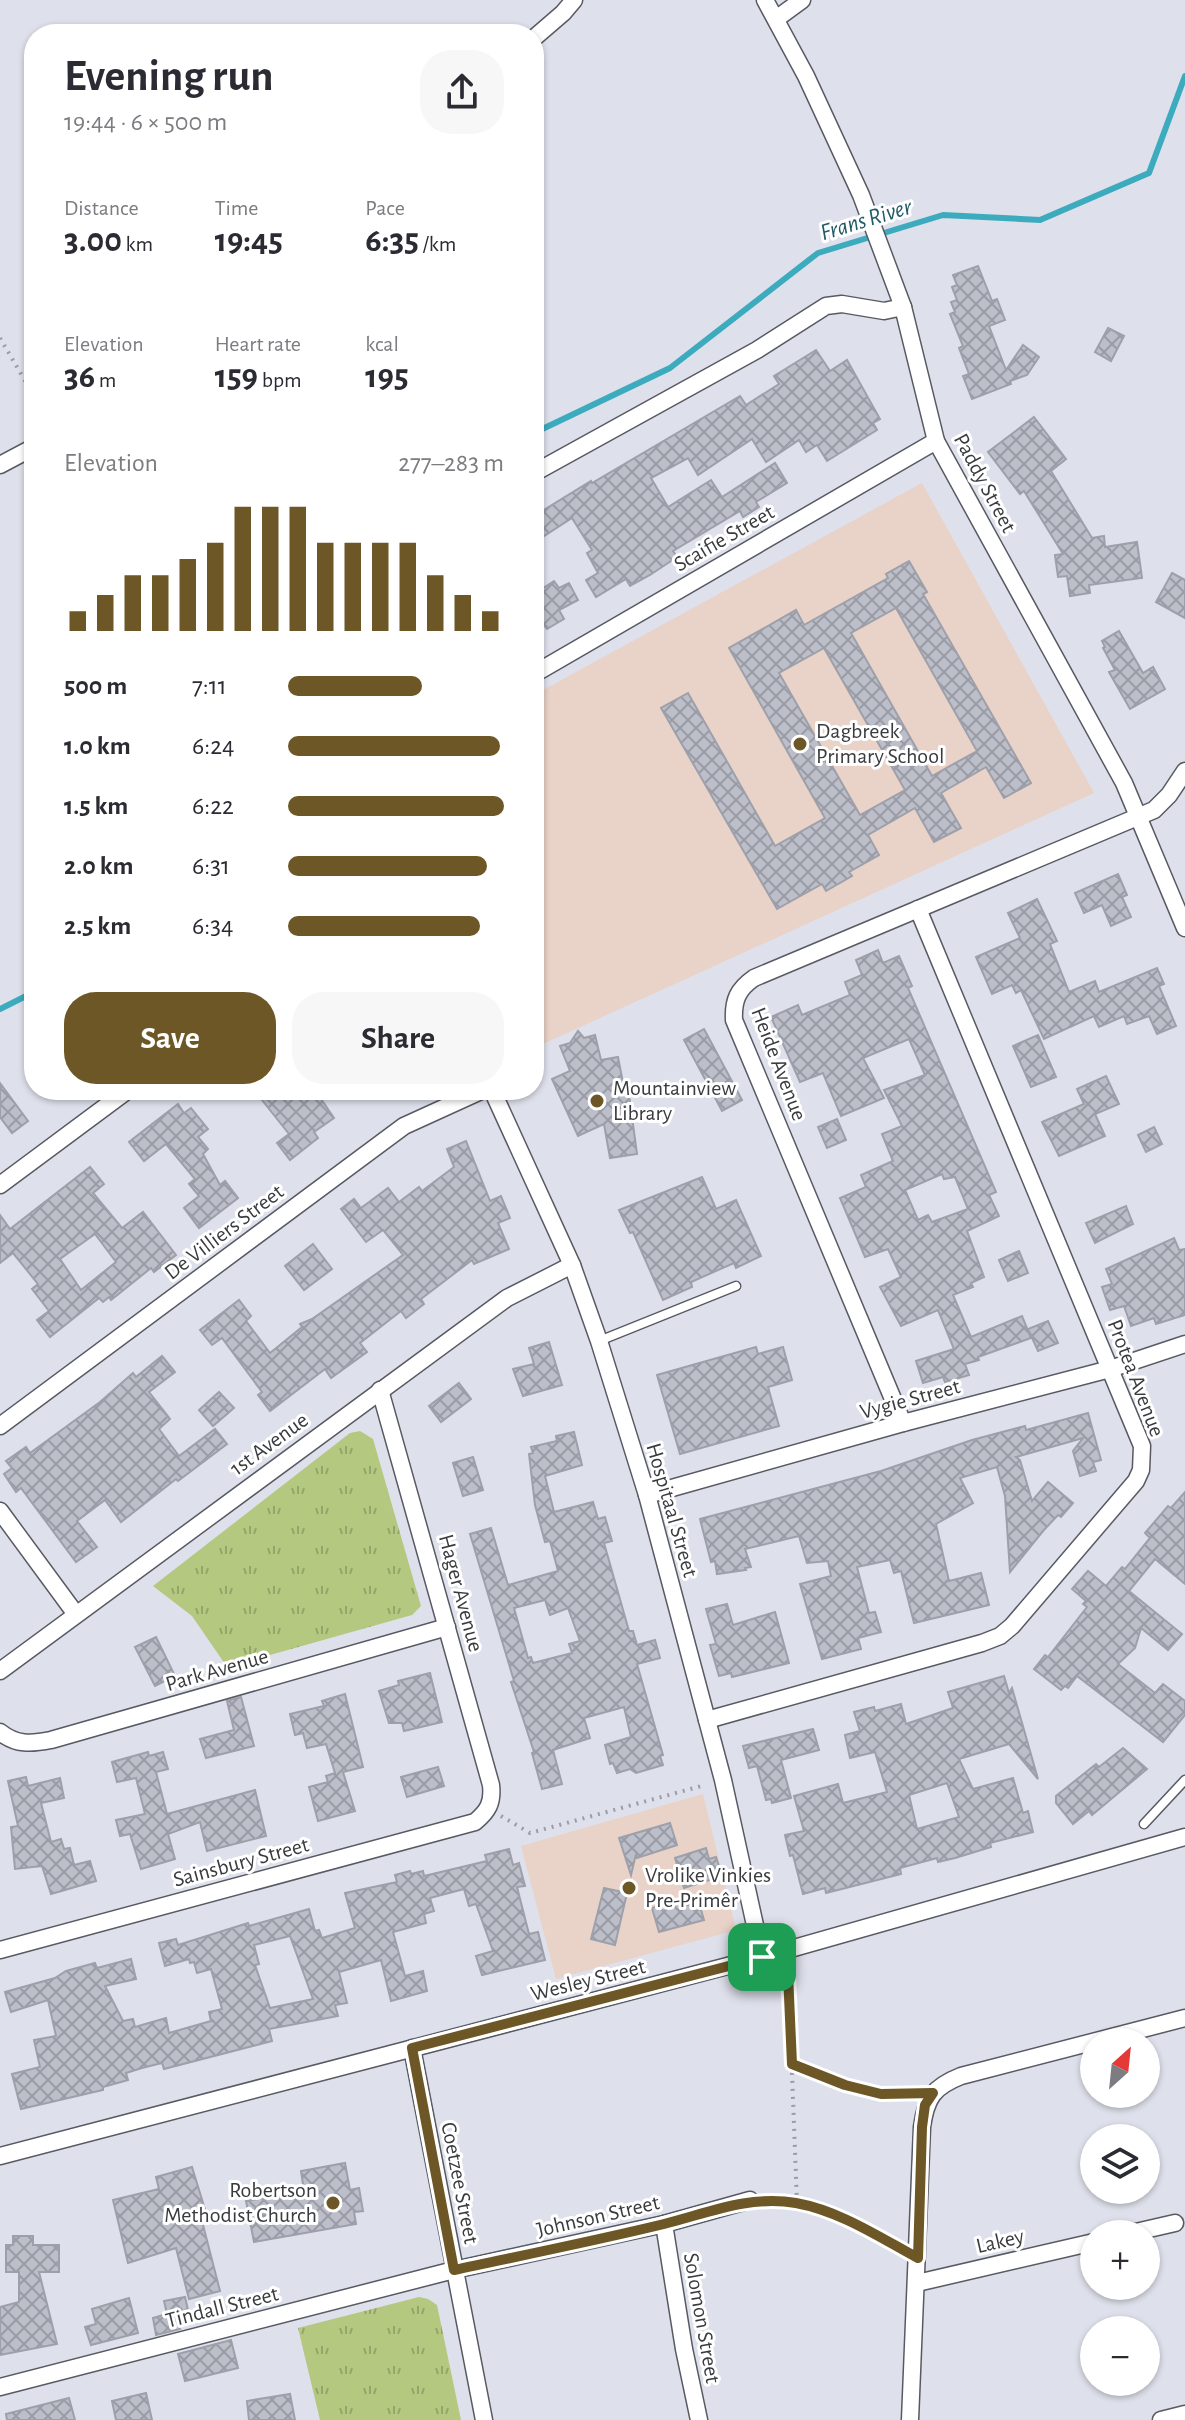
<!DOCTYPE html>
<meta charset="utf-8">
<style>
:root{--surface:#fff;--page:#f7f7f7;--text:#2b2b33;--muted:#7c7c81;--accent:#6d5726}
body{margin:0;font-family:"Alegreya Sans",sans-serif;background:var(--page);color:var(--text);height:100vh;display:flex;flex-direction:column;font-size:30px;white-space:nowrap}
*{box-sizing:border-box;margin:0}
p{font-size:26px;color:var(--muted)}
.icon{flex:none;width:44px;height:44px;fill:none;stroke:currentColor;stroke-width:2;stroke-linecap:round;stroke-linejoin:round}
.map{position:relative;flex:1;overflow:hidden}
.drawer{position:absolute;left:24px;top:24px;width:520px;height:1076px;display:flex;flex-direction:column;background:var(--surface);border-radius:32px;box-shadow:0 2px 6px #0004}
.drawer>*{flex:none}
.needle{width:52px;rotate:27deg}
.tools{position:absolute;left:1080px;top:2028px;display:grid;gap:16px}
.tools a{display:grid;place-items:center;width:80px;height:80px;border-radius:50%;background:var(--surface);box-shadow:0 2px 6px #0004;font-size:40px}
.pin{position:absolute;display:grid;place-items:center;width:68px;height:68px;color:#fff;margin:-34px;border-radius:16px;box-shadow:0 4px 12px #0006}
.round{display:grid;place-items:center;flex:none;width:84px;height:84px;border-radius:32px;background:var(--page)}
.overview{display:flex;align-items:center;justify-content:space-between;height:136px;padding:0 40px}
h1{font-size:44px;font-weight:700;line-height:60px}
.metrics{display:grid;grid-template-columns:repeat(3,1fr);gap:12px;height:136px;padding:8px 40px}
.metrics div{display:grid;align-content:center}
.metrics b{font-size:34px;font-weight:700}
.metrics small{font-size:22px;font-weight:400}
.metrics p{font-size:22px}
.chart{height:224px;padding:16px 40px}
.chart p{display:flex;justify-content:space-between}
.chart svg{width:100%;height:144px;margin-top:8px;stroke:var(--accent);stroke-width:6}
.primary-button{display:flex;gap:16px;margin-top:auto;padding:16px 40px}
.primary-button a{flex:1;height:92px;border-radius:32px;background:var(--accent);color:#fff;font-size:32px;font-weight:700;line-height:92px;text-align:center}
.primary-button a+a{background:var(--page);color:var(--text)}
ul{padding:0 40px;list-style:none;font-size:26px}
li{display:grid;grid-template-columns:128px 96px 1fr;align-items:center;height:60px}
li i{height:20px;border-radius:10px;background:var(--accent)}
.map>svg:first-child{display:block}
</style>
<div class="map">
<svg width="1185" height="2420" viewBox="0 0 1185 2420">
<defs>
<pattern id="park-tufts" width="24" height="20" patternUnits="userSpaceOnUse" patternTransform="scale(2)"><rect width="24" height="20" fill="#b5c880"/><path d="M3 7l-1-3M5 7V3M7 7l1-3M15 17l-1-3M17 17v-4M19 17l1-3" fill="none" stroke="#94a46a"/></pattern>
<pattern id="building-cross-hatch" width="8" height="8" patternUnits="userSpaceOnUse" patternTransform="scale(2)"><rect width="8" height="8" fill="#bcbfc9"/><path d="M0 0l8 8M0 8l8-8" fill="none" stroke="#9a9ca5"/></pattern>
</defs>
<rect width="100%" height="100%" fill="#dee0eb"/>
<g fill="#e9d2c7">
<polygon points="922,483 1094,793 534,1048 534,695"/>
<polygon points="703,1794 736,1930 556,1979 521,1846"/>
</g>
<g fill="url(#park-tufts)">
<polygon points="360,1431 373,1439 421,1606 412,1615 227,1667 192,1616 153,1586 350,1433"/>
<polygon points="419,2297 428,2299 437,2305 461,2420 320,2420 298,2328"/>
</g>
<g fill="none" stroke-linecap="round" stroke-linejoin="round">
<g stroke="#3dabbe" stroke-width="6">
<polyline points="534,433 670,368 818,253 943,215 1040,220 1149,173 1185,76"/>
<polyline points="0,1009 34,992"/>
</g>
</g>
<g fill="url(#building-cross-hatch)" stroke="#9da0aa" stroke-width="2" fill-rule="evenodd">
<polygon points="978,266 992,301 997,299 1005,320 989,326 1006,370 1023,345 1039,357 1027,375 1010,381 1011,384 972,399 963,376 969,374 959,348 963,346 950,314 955,312 951,302 957,300 952,287 957,285 953,275"/>
<polygon points="1108,328 1124,336 1111,361 1095,352"/>
<polygon points="816,350 830,371 847,360 880,419 873,423 877,430 827,461 817,445 806,452 799,440 766,462 752,439 698,475 688,458 651,478 668,507 711,480 722,497 775,463 787,483 756,502 759,507 743,517 740,511 673,551 677,557 650,575 630,586 626,579 596,597 586,580 598,573 587,553 592,550 572,518 541,538 534,526 534,516 591,481 592,483 740,396 746,405 779,384 774,376"/>
<polygon points="1034,417 1066,459 1051,471 1092,538 1104,536 1105,547 1137,542 1142,578 1089,585 1090,593 1070,596 1067,576 1058,577 1055,555 1063,554 1024,491 1020,494 988,452"/>
<path d="M909,561L927,592L923,594L1031,783L1004,798L986,767L941,793L961,828L934,842L915,808L868,835L879,855L849,872L852,876L826,891L822,884L777,909L661,708L688,693L775,846L825,818L729,648L796,610L804,625L888,578L886,574ZM896,608L977,751L932,776L851,633ZM824,648L905,790L860,815L779,673Z"/>
<polygon points="1172,573 1185,580 1185,618 1156,602"/>
<polygon points="554,581 559,588 569,583 578,600 559,610 564,619 547,629 544,625 534,632 534,594"/>
<polygon points="1119,631 1143,673 1153,667 1165,689 1130,709 1109,672 1115,670 1103,648 1105,647 1102,641"/>
<polygon points="1118,874 1127,895 1122,897 1131,917 1111,926 1102,905 1084,913 1075,893"/>
<polygon points="1037,899 1057,941 1050,944 1069,992 1095,981 1099,992 1157,968 1164,984 1159,986 1176,1026 1157,1034 1149,1016 1127,1024 1124,1016 1099,1027 1094,1016 1044,1039 1021,990 1016,993 1012,985 992,994 976,957 1020,938 1008,913"/>
<path d="M878,950L883,963L899,956L912,986L908,988L996,1192L989,1195L999,1216L967,1231L984,1277L971,1283L973,1287L953,1295L971,1337L1022,1316L1031,1338L978,1357L979,1360L965,1364L969,1375L945,1382L943,1377L923,1383L916,1361L954,1349L938,1310L901,1326L880,1287L901,1277L888,1249L865,1257L840,1198L866,1187L861,1175L893,1161L882,1134L902,1126L884,1090L925,1075L909,1039L863,1058L884,1098L841,1116L823,1073L800,1082L771,1017L798,1005L802,1015L850,995L845,982L862,975L856,960ZM942,1174L944,1179L955,1177L968,1209L932,1222L928,1215L918,1220L905,1190Z"/>
<polygon points="704,1029 742,1100 722,1111 684,1040"/>
<polygon points="578,1031 584,1038 595,1035 601,1060 618,1057 624,1088 628,1087 637,1154 610,1158 604,1124 578,1136 552,1079 570,1071 560,1046 570,1043"/>
<polygon points="1038,1035 1056,1077 1031,1087 1013,1046"/>
<polygon points="1106,1076 1119,1104 1095,1114 1105,1136 1059,1156 1042,1122 1084,1104 1077,1089"/>
<polygon points="0,1083 28,1121 12,1133 0,1117"/>
<polygon points="254,1090 315,1090 334,1118 314,1132 318,1138 290,1160 277,1143 289,1134"/>
<polygon points="178,1104 184,1113 191,1108 208,1129 198,1137 208,1149 203,1154 220,1185 225,1181 238,1198 199,1228 184,1208 199,1196 189,1184 195,1179 166,1144 144,1161 129,1142"/>
<polygon points="837,1119 846,1140 827,1148 818,1127"/>
<polygon points="1154,1127 1162,1144 1146,1152 1138,1135"/>
<polygon points="466,1141 490,1201 501,1196 510,1218 498,1223 509,1249 474,1264 472,1260 421,1299 424,1304 406,1318 401,1311 360,1343 367,1352 331,1378 325,1369 270,1411 258,1395 262,1392 222,1338 212,1345 200,1330 239,1300 251,1316 246,1321 270,1353 302,1327 300,1324 312,1319 403,1255 383,1230 366,1242 341,1209 354,1199 361,1208 388,1188 399,1202 419,1187 422,1191 454,1167 447,1149"/>
<path d="M90,1167L104,1184L93,1193L122,1228L143,1212L176,1255L154,1272L151,1268L111,1300L109,1297L103,1302L99,1298L50,1337L37,1320L49,1311L32,1289L38,1284L13,1253L0,1263V1215L10,1229ZM95,1234L116,1262L81,1290L60,1259Z"/>
<polygon points="702,1177 716,1209 736,1200 761,1256 736,1268 734,1263 691,1282 692,1287 663,1300 633,1232 630,1233 619,1210"/>
<polygon points="1126,1206 1133,1224 1095,1243 1086,1223"/>
<polygon points="1174,1238 1179,1250 1185,1249 1185,1315 1156,1324 1154,1318 1131,1326 1124,1306 1110,1310 1102,1287 1112,1284 1106,1269"/>
<polygon points="313,1244 332,1269 304,1290 285,1266"/>
<polygon points="1019,1251 1028,1273 1008,1281 999,1260"/>
<polygon points="1048,1321 1058,1343 1038,1351 1028,1329"/>
<polygon points="549,1342 562,1385 523,1396 513,1369 534,1364 529,1348"/>
<polygon points="756,1347 758,1354 783,1347 792,1380 768,1387 779,1426 680,1454 657,1375"/>
<polygon points="162,1356 175,1372 149,1392 170,1419 159,1429 179,1456 215,1429 227,1444 178,1481 176,1479 121,1522 105,1500 77,1521 97,1547 76,1562 21,1488 16,1492 4,1474 12,1468 6,1461 26,1447 30,1453 100,1402 133,1373 136,1377"/>
<polygon points="459,1383 471,1399 441,1422 429,1406"/>
<polygon points="219,1392 234,1408 213,1426 199,1410"/>
<polygon points="1088,1413 1101,1460 1093,1462 1096,1471 1080,1476 1073,1451 1083,1438 1016,1457 1020,1460 1032,1501 1048,1482 1073,1503 1061,1517 1058,1515 1043,1531 1010,1572 1005,1496 997,1467 960,1478 973,1503 936,1524 949,1581 981,1573 989,1605 914,1623 901,1571 894,1573 890,1560 857,1567 869,1613 875,1612 881,1632 858,1638 861,1649 822,1659 800,1584 831,1576 828,1561 807,1563 799,1536 745,1549 751,1567 745,1568 746,1570 717,1574 715,1561 711,1562 700,1519 881,1471 972,1440 1025,1426 1026,1430"/>
<path d="M574,1432L582,1465L545,1476L554,1512L593,1502L598,1519L605,1517L612,1541L604,1543L629,1631H633L637,1645L655,1640L660,1658L637,1664L663,1755L660,1756L663,1765L636,1773L630,1769L617,1773L613,1763L610,1764L605,1745L631,1737L624,1707L584,1718L590,1738L553,1750L562,1784L542,1789L532,1753L534,1752L511,1682L514,1681L470,1534L491,1528L508,1585L558,1571L550,1541L545,1542L535,1505L529,1454L533,1453L531,1447L557,1441L556,1436ZM545,1600L550,1615L568,1608L580,1641L569,1644L572,1653L533,1663L531,1657L528,1658L514,1608Z"/>
<polygon points="473,1457 483,1490 463,1496 453,1463"/>
<polygon points="1185,1492 1185,1584 1155,1559 1129,1591 1182,1634 1168,1650 1141,1628 1135,1648 1118,1664 1155,1693 1163,1684 1185,1701 1185,1715 1163,1742 1077,1676 1068,1688 1065,1686 1061,1690 1034,1669 1045,1655 1048,1657 1087,1607 1083,1604 1086,1601 1072,1589 1088,1571 1106,1586 1122,1567 1125,1569 1150,1538 1145,1533 1168,1506 1171,1508"/>
<polygon points="727,1604 733,1625 775,1612 789,1663 732,1677 731,1673 719,1676 710,1645 716,1644 706,1609"/>
<polygon points="156,1637 175,1676 155,1686 135,1647"/>
<polygon points="430,1673 442,1722 404,1731 402,1723 389,1723 379,1691 399,1685 398,1681"/>
<path d="M1004,1676L1009,1693L1012,1688L1038,1779L1009,1744L959,1759L973,1789L1013,1778L1023,1813L1028,1811L1033,1832L990,1843L991,1847L955,1858L938,1862L937,1858L900,1868L901,1874L826,1893L825,1888L803,1894L793,1855L790,1856L785,1835L804,1831L794,1796L838,1784L843,1803L887,1792L875,1752L850,1758L845,1735L860,1731L854,1712L874,1707L875,1711L901,1704L906,1724L953,1708L948,1692ZM947,1783L959,1817L917,1829L909,1795Z"/>
<polygon points="345,1694 363,1767 343,1772 355,1811 318,1821 309,1787 328,1782 326,1776 335,1773 326,1744 307,1748 303,1733 295,1735 290,1714 324,1706 322,1701"/>
<polygon points="241,1697 254,1746 206,1758 200,1739 234,1730 227,1701"/>
<polygon points="813,1729 819,1750 781,1760 791,1798 772,1803 771,1799 766,1800 757,1766 749,1768 743,1746"/>
<polygon points="1123,1748 1147,1769 1092,1815 1089,1811 1073,1824 1056,1803 1056,1796 1096,1764 1099,1767"/>
<polygon points="148,1752 149,1756 163,1752 168,1769 156,1772 167,1814 255,1790 266,1836 207,1851 200,1822 168,1834 175,1859 141,1869 130,1834 120,1836 116,1820 145,1814 136,1778 117,1782 112,1762"/>
<polygon points="438,1767 444,1786 407,1797 401,1777"/>
<polygon points="26,1777 28,1786 60,1778 64,1798 41,1803 51,1842 61,1839 64,1849 70,1848 74,1865 90,1861 96,1881 51,1894 42,1866 15,1869 11,1827 18,1826 8,1781"/>
<polygon points="670,1823 677,1845 637,1858 636,1854 631,1875 619,1838"/>
<polygon points="706,1848 709,1859 716,1857 722,1876 684,1888 675,1858"/>
<path d="M509,1849L513,1865L519,1863L525,1886L517,1887L529,1934L538,1932L545,1960L482,1975L476,1956L493,1951L476,1904L469,1906L464,1889L430,1898L434,1911L424,1914L426,1923L393,1932L405,1976L423,1971L427,1991L391,2001L381,1960L339,1972L347,2003L335,2005L338,2016L269,2029L272,2041L164,2069L162,2063L142,2068L126,2073L128,2080L103,2087V2090L21,2109L12,2074L40,2067L34,2040L56,2036L48,2000L11,2012L5,1992L55,1978L66,1971L95,1963L97,1968L131,1959L136,1979L105,1986L123,2021L133,2019L135,2027L166,2018L169,2033L211,2021L209,2012L222,2009L211,1969L197,1973L194,1962L190,1963L189,1959L165,1966L159,1943L176,1939L178,1945L248,1923L249,1926L309,1909L315,1931L319,1930L322,1938L355,1928L345,1893L397,1882L395,1875L410,1871L411,1874L423,1871L424,1876L487,1861L485,1855ZM290,1936L313,1999L270,2008L255,1965L259,1964L254,1945Z"/>
<polygon points="604,1888 627,1893 615,1945 591,1939"/>
<polygon points="697,1896 704,1920 659,1932 652,1908"/>
<polygon points="345,2163 350,2190 359,2188 363,2211 354,2212 356,2224 254,2242 246,2201 304,2191 301,2171"/>
<polygon points="192,2167 208,2219 202,2221 220,2291 189,2299 176,2248 128,2263 113,2200 159,2189 156,2177"/>
<polygon points="13,2236 33,2236 33,2245 59,2245 59,2272 39,2272 57,2344 0,2355 0,2307 19,2302 19,2272 6,2272 6,2245 13,2245"/>
<polygon points="185,2297 189,2314 177,2316 180,2329 156,2335 153,2318 167,2314 164,2301"/>
<polygon points="129,2298 138,2333 91,2345 85,2327 96,2324 92,2309"/>
<polygon points="231,2340 238,2368 185,2381 178,2354"/>
<polygon points="146,2393 152,2420 116,2420 112,2401"/>
<polygon points="290,2394 295,2420 249,2420 247,2401"/>
<polygon points="69,2398 75,2420 7,2420 6,2414"/>
</g>
<g fill="none" stroke-linecap="round" stroke-linejoin="round">
<defs>
<g id="service">
<polyline points="599,1341 736,1286"/>
<polyline points="1144,1824 1185,1780"/>
</g>
<g id="minor">
<polyline points="765,0 806,76 861,195 903,307 936,441 1124,783 1185,928"/>
<polyline points="776,19 802,0"/>
<polyline points="534,38 563,13 574,0"/>
<polyline points="0,465 34,447"/>
<polyline points="534,473 757,350 826,306 842,304 884,311 903,307"/>
<polyline points="534,674 936,441"/>
<polyline points="492,1090 572,1265 599,1341 647,1495 723,1780 762,1957"/>
<polyline points="0,1185 128,1090"/>
<path d="M903,1423L734,1020C733,1000 738,989 754,978L1154,810L1169,795L1185,771"/>
<polyline points="0,1426 404,1126 483,1090"/>
<polyline points="647,1495 903,1423 1110,1369 1185,1344"/>
<polyline points="0,1511 75,1613"/>
<polyline points="0,1671 507,1298 572,1265"/>
<polyline points="707,1720 982,1643 1000,1636 1012,1626 1136,1481 1141,1470 1142,1446 918,909"/>
<path d="M0,1732C16,1745 31,1744 51,1740L447,1627"/>
<path d="M0,1950L475,1822C488,1811 493,1803 491,1785L380,1390"/>
<polyline points="412,2048 484,2420"/>
<polyline points="0,2156 762,1957 1185,1837"/>
<polyline points="664,2224 684,2349 699,2420"/>
<polyline points="1127,2234 1175,2223"/>
<polyline points="917,2283 1094,2242"/>
<polyline points="0,2387 454,2270 664,2224 750,2200"/>
<path d="M910,2420L922,2127C926,2098 933,2087 961,2076L1185,2018"/>
<polyline points="1161,2420 1185,2414"/>
</g>
</defs>
<use href="#service" stroke="#585a63" stroke-width="11"/>
<use href="#minor" stroke="#585a63" stroke-width="19"/>
<g stroke="#9b9da5" stroke-width="4" stroke-dasharray="2 6" stroke-linecap="butt">
<polyline points="0,338 34,396"/>
<polyline points="501,1816 530,1833 705,1785"/>
<polyline points="788,1969 797,2203"/>
<path d="M792,2064C835,2081 864,2094 912,2093"/>
<path d="M765,2200C814,2200 856,2224 898,2247"/>
</g>
<use href="#service" stroke="#fff" stroke-width="8"/>
<use href="#minor" stroke="#fff" stroke-width="16"/>
</g>
<g fill="none" stroke-linecap="round" stroke-linejoin="round">
<defs>
<path id="route" d="M787,1951L792,2064L845,2085L881,2094L933,2093L925,2105L922,2127L918,2258C879,2237 840,2211 796,2203C749,2195 708,2213 664,2224C594,2241 524,2255 454,2270L412,2048Z"/>
</defs>
<use href="#route" stroke="#fff" stroke-width="16"/>
<use href="#route" stroke="#6d5726" stroke-width="10"/>
</g>
<g fill="#6d5726" stroke="#fff" stroke-width="3">
<circle cx="800" cy="744" r="8"/>
<circle cx="597" cy="1101" r="8"/>
<circle cx="629" cy="1888" r="8"/>
<circle cx="333" cy="2203" r="8"/>
</g>
<g text-anchor="middle" dominant-baseline="central" stroke-width="6" stroke-linejoin="round" paint-order="stroke">
<g font-size="22" fill="#3a3b3f" stroke="#fff">
<text transform="translate(985 483) rotate(62)">Paddy Street</text>
<text transform="translate(724 538) rotate(-30)">Scaifie Street</text>
<text transform="translate(779 1064) rotate(69)">Heide Avenue</text>
<text transform="translate(224 1232) rotate(-37)">De Villiers Street</text>
<text transform="translate(1136 1378) rotate(69)">Protea Avenue</text>
<text transform="translate(910 1399) rotate(-15)">Vygie Street</text>
<text transform="translate(269 1444) rotate(-36)">1st Avenue</text>
<text transform="translate(672 1510) rotate(74)">Hospitaal Street</text>
<text transform="translate(461 1593) rotate(75)">Hager Avenue</text>
<text transform="translate(217 1670) rotate(-16)">Park Avenue</text>
<text transform="translate(241 1862) rotate(-15)">Sainsbury Street</text>
<text transform="translate(588 1980) rotate(-14)">Wesley Street</text>
<text transform="translate(460 2183) rotate(79)">Coetzee Street</text>
<text transform="translate(598 2216) rotate(-13)">Johnson Street</text>
<text transform="translate(1000 2241) rotate(-13)">Lakey</text>
<text transform="translate(222 2307) rotate(-14)">Tindall Street</text>
<text transform="translate(702 2318) rotate(80)">Solomon Street</text>
</g>
<g font-size="22" fill="#3a3b3f" stroke="#fff" text-anchor="start">
<text x="816" y="731">Dagbreek<tspan x="816" dy="25">Primary School</tspan></text>
<text x="613" y="1088">Mountainview<tspan x="613" dy="25">Library</tspan></text>
<text x="645" y="1875">Vrolike Vinkies<tspan x="645" dy="25">Pre-Primêr</tspan></text>
<text x="317" y="2190" text-anchor="end">Robertson<tspan x="317" dy="25">Methodist Church</tspan></text>
</g>
<g font-size="24" font-style="italic" fill="#205b66" stroke="#fff">
<text transform="translate(866 220) rotate(-17)">Frans River</text>
</g>
</g>
</svg>
<div class="tools">
<a><svg class="needle" viewBox="-14 -14 28 28"><path d="M0-13l5 13h-10z" fill="#e53935"/><path d="M0 13l5-13h-10z" fill="#7c7c81"/></svg></a>
<a><svg class="icon" aria-label="layers" viewBox="0 0 24 24"><path d="M12 4l9 5-9 5-9-5zM3 14l9 5 9-5"/></svg></a>
<a>+</a>
<a>−</a>
</div>
<div class="pin" style="left:762px;top:1957px;background:#1e9e55"><svg class="icon" aria-label="arrive" viewBox="0 0 24 24"><path d="M6 21V4h12l-3 4 3 4H6"/></svg></div>
<section class="drawer">
<div class="overview"><div><h1>Evening run</h1><p>19:44 · 6 × 500 m</p></div><a class="round"><svg class="icon" aria-label="share" viewBox="0 0 24 24"><path d="M12 15V3M7 8l5-5 5 5M5 13v7h14v-7"/></svg></a></div>
<div class="metrics">
<div><p>Distance</p><b>3.00<small> km</small></b></div>
<div><p>Time</p><b>19:45</b></div>
<div><p>Pace</p><b>6:35<small> /km</small></b></div>
</div>
<div class="metrics">
<div><p>Elevation</p><b>36<small> m</small></b></div>
<div><p>Heart rate</p><b>159<small> bpm</small></b></div>
<div><p>kcal</p><b>195</b></div>
</div>
<div class="chart"><p><span>Elevation</span>277–283 m</p>
<svg viewBox="0 0 160 44" preserveAspectRatio="none"><path d="M5 44V38M15 44V33M25 44V27M35 44V27M45 44V22M55 44V17M65 44V6M75 44V6M85 44V6M95 44V17M105 44V17M115 44V17M125 44V17M135 44V27M145 44V33M155 44V38"/></svg>
</div>
<ul>
<li><b>500 m</b>7:11<i style="width:62%"></i></li>
<li><b>1.0 km</b>6:24<i style="width:98%"></i></li>
<li><b>1.5 km</b>6:22<i style="width:100%"></i></li>
<li><b>2.0 km</b>6:31<i style="width:92%"></i></li>
<li><b>2.5 km</b>6:34<i style="width:89%"></i></li>
</ul>
<div class="primary-button"><a>Save</a><a>Share</a></div>
</section>
</div>
